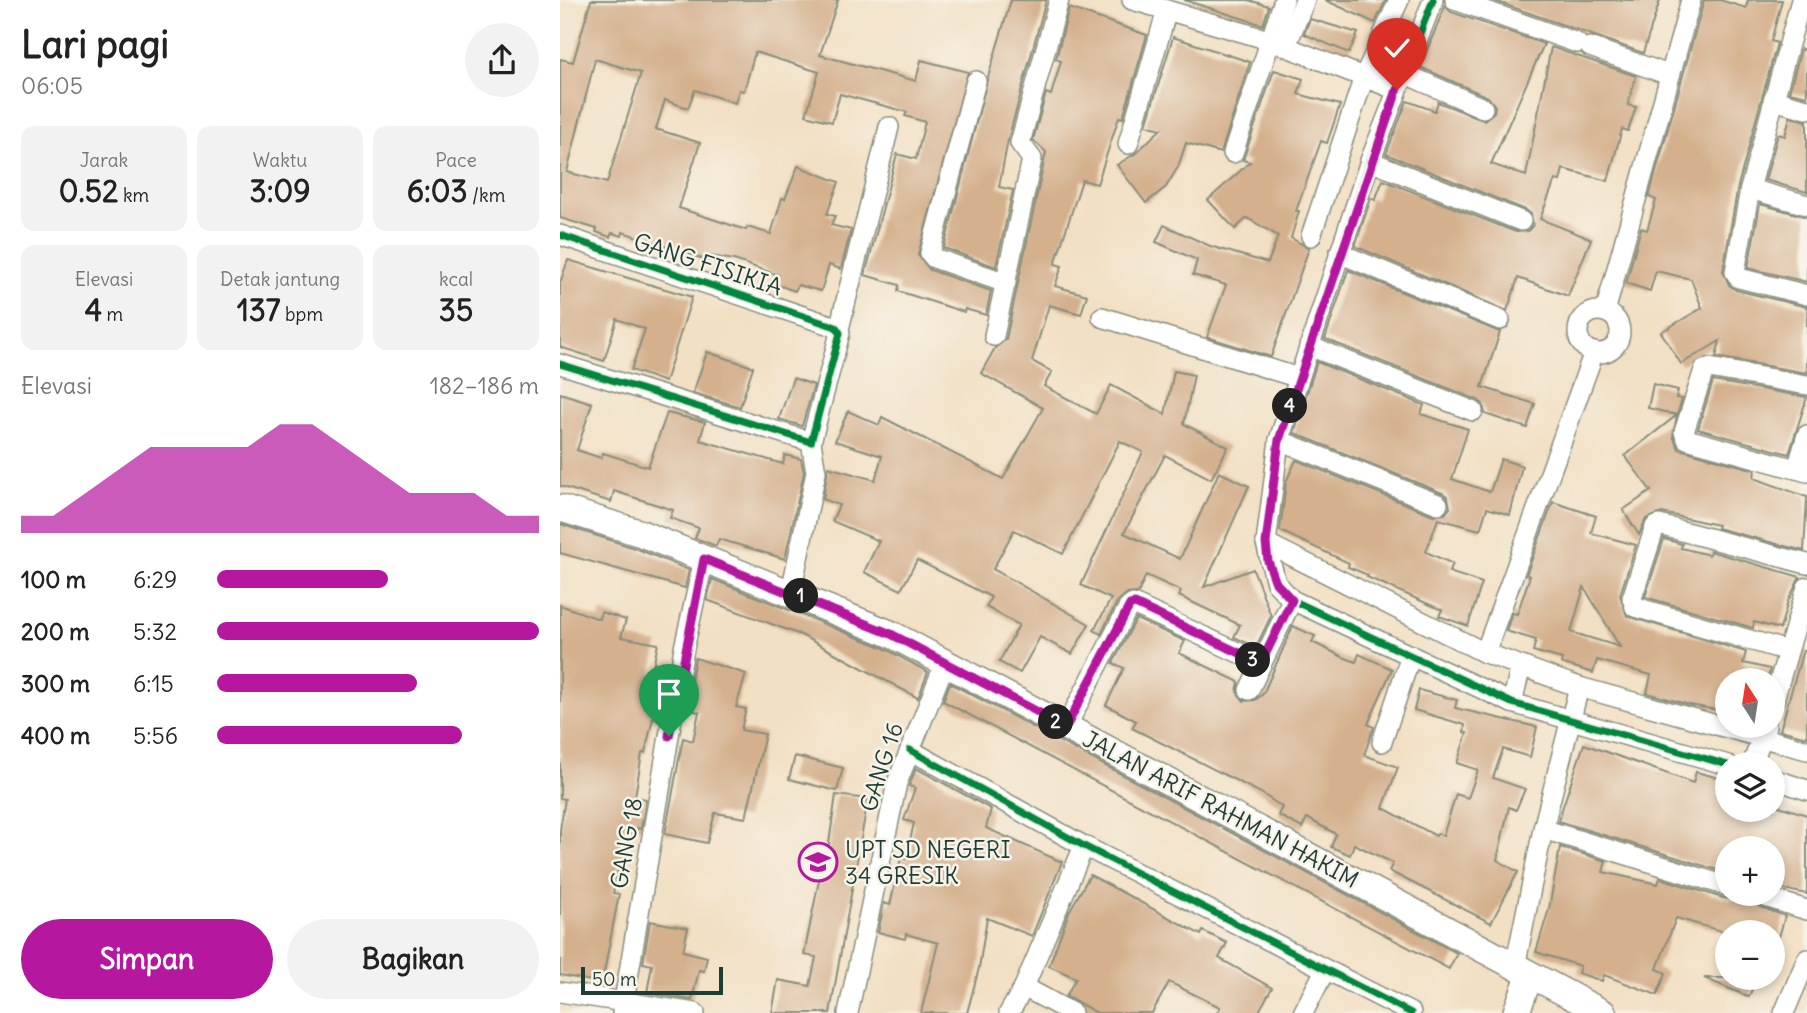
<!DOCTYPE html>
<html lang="id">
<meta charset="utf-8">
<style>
:root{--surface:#fff;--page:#f2f2f2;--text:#222;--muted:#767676;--accent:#b5179e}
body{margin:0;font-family:Delius,sans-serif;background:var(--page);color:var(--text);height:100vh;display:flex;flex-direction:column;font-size:26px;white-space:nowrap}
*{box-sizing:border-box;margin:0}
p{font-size:23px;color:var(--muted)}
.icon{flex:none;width:38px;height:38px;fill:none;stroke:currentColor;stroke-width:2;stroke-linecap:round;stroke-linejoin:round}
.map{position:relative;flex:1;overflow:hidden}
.side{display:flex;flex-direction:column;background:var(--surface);width:560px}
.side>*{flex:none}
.needle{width:46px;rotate:348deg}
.buttons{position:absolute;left:1155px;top:668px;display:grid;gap:14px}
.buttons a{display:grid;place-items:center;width:70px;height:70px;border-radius:50%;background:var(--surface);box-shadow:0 4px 10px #0003;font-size:35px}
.scale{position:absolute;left:21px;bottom:18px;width:142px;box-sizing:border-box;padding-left:7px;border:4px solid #1f3d34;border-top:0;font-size:19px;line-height:24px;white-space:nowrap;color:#1f3d34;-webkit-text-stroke:5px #f7f3e8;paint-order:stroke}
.pin{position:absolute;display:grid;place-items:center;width:60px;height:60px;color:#fff;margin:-72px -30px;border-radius:50% 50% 50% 0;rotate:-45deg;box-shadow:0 0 7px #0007}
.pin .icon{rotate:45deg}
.km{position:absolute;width:35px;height:35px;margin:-18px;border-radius:50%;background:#222;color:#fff;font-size:19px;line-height:35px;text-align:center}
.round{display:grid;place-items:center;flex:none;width:74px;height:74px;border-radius:37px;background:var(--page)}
.headline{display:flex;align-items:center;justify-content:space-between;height:119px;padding:0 21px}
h1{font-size:38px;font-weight:800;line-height:52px}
.metrics{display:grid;grid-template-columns:repeat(3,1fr);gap:10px;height:119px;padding:7px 21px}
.metrics div{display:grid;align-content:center;border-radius:14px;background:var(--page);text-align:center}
.metrics b{font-size:30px;font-weight:800}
.metrics small{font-size:19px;font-weight:400}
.metrics p{font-size:19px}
.chart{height:196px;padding:14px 21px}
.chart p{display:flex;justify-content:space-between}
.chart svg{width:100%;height:126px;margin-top:7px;fill:var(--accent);opacity:.7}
.action{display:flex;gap:14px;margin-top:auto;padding:14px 21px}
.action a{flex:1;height:80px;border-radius:42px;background:var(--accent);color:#fff;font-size:28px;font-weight:800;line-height:80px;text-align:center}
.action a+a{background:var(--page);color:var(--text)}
ul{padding:0 21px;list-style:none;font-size:23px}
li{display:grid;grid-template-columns:112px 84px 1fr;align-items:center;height:52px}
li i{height:18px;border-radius:9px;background:var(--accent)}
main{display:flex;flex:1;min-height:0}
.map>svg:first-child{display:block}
</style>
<main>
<section class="side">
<div class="headline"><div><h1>Lari pagi</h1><p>06:05</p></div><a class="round"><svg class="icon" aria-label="share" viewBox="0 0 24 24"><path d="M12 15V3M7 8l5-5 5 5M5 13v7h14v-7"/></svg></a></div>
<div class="metrics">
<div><p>Jarak</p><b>0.52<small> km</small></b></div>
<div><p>Waktu</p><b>3:09</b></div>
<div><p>Pace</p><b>6:03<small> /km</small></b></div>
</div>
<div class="metrics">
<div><p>Elevasi</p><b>4<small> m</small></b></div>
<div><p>Detak jantung</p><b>137<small> bpm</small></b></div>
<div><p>kcal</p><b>35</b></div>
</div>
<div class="chart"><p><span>Elevasi</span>182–186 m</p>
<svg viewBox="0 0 160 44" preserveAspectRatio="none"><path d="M0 44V38L10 38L20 30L30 22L40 14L50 14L60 14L70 14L80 6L90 6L100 14L110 22L120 30L130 30L140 30L150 38L160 38V44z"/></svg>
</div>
<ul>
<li><b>100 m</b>6:29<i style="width:53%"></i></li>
<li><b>200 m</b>5:32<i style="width:100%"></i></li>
<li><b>300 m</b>6:15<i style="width:62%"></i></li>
<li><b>400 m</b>5:56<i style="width:76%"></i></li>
</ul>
<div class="action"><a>Simpan</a><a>Bagikan</a></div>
</section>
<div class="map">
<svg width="1247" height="1013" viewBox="0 0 1247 1013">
<rect width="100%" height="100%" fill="#f7f3e8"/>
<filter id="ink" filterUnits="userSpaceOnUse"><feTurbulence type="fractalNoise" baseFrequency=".0143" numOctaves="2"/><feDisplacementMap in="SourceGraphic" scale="14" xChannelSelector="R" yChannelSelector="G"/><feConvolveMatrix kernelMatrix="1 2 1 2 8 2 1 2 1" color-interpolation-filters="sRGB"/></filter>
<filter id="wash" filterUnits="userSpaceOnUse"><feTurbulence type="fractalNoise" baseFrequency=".00686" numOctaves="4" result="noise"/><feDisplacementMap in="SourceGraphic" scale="28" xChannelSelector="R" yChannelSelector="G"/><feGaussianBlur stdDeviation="1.57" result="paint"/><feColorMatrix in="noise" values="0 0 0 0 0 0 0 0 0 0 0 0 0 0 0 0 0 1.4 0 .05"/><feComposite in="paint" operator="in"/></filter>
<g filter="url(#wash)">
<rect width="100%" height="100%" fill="#f2e0c4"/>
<g id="blocks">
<g fill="#d4b08d" fill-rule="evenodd">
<path d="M31,0H278L260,55L356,81L361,60L408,72L358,255L370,270L431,291L426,315L405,309L404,312L338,291L339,285L305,275L337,154L356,159L365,122L345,116L347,112L280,94L272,122L246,115L259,72L195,52L184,91L179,90L175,103L135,90L128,108L105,100L96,129L140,143L119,208L186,230L187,227L211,234L222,198L225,199L238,166L279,182L267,214L275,216L271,225L291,230L281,269L269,265L261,291L238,285L235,291L215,284L218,275L174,260L151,256L149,261L63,232L62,236L52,233L50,237L36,232L37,229L0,218V59L13,62ZM35,59L81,73L47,183L7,172Z"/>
<polygon points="451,0 486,0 448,140 439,187 453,190 436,267 384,248 428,77"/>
<polygon points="624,0 688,0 709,6 703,25"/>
<polygon points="765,0 826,0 815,23"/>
<polygon points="932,0 1100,0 1083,53"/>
<polygon points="1144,0 1160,0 1186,8 1188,0 1222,0 1211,41 1217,43 1178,186 1163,271 1169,285 1176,290 1247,307 1247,373 1156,357 1160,341 1121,364 1101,332 1142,308 1131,279 1096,271 1090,291 1066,283 1081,228 1087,230 1096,200 1089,197"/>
<polygon points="885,6 891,12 984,44 931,164 966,176 991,47 1076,76 1068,105 1076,107 1068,131 1062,129 1048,181 1003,169 1000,181 995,180 980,219 1031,239 1008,296 958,278 947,311 795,246 811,198 815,200 823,180 956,232 968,231 973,225 971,214 966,210 826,154 847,101 875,111 878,102 924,120 934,112 935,106 928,97 860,67"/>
<polygon points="509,8 587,35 563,118 559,117 537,184 522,180 495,264 502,266 495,286 527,295 521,314 489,305 472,361 492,372 484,386 536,414 551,385 605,414 614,371 634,375 624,424 668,447 651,479 605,455 564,533 620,559 659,472 689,486 644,587 693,569 711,616 696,647 674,637 680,625 619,596 621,591 586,575 578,593 566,594 557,602 541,634 534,630 551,599 521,585 583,452 560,441 503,554 454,530 433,569 529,624 512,654 480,637 460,673 439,662 459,625 426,607 431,597 357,560 341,590 304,572 319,541 272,521 279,505 263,499 268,467 315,480 322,456 275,441 288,411 319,425 322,417 443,479 483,408 421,373 435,348 446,339 486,152 473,140 486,93 491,95 501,61 496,59"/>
<polygon points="750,19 798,33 789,53 744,34"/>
<polygon points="613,37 690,62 661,153 626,143 618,167 606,187 586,203 557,165 576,153 601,129 586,125"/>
<polygon points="1241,49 1247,50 1247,96 1229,92"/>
<polygon points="714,70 743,79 738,94 780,105 767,143 761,141 736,211 739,211 731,238 749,248 711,357 647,337 666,285 633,275 637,260 596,242 604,225 650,246 708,263 718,236 687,218 675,229 648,200 690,162 683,160"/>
<polygon points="1230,117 1247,121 1247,192 1205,180 1218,134 1225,136"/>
<polygon points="1200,204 1247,217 1247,282 1188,268"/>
<polygon points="8,260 132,297 105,382 71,370 85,329 57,319 44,361 0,347 0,283"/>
<polygon points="788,270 940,332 922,387 975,404 967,428 925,414 923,404 918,400 765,339"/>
<polygon points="147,352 193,367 180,407 133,393"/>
<polygon points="757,362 864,405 861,414 908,429 892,479 930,492 941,459 962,466 950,515 927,508 920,530 878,519 866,552 893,564 889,572 922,583 908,626 879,616 882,610 807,577 808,575 788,567 789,563 720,531 726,482 736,460 873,515 885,514 890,508 888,497 883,493 734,433"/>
<polygon points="233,378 254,385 242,426 219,419"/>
<polygon points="1153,381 1247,397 1229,454 1138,429"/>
<polygon points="1093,384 1118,390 1116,398 1122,399 1117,415 1088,408"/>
<polygon points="0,393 32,403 17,450 41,458 43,453 88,467 107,413 145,422 140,440 223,464 225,455 241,459 244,472 225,559 159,539 156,546 135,538 139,528 110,518 113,510 54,491 51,502 0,486"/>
<polygon points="1117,415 1113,436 1119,449 1195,470 1194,478 1247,497 1244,551 1157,528 1158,525 1102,513 1086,519 1079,535 1063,510 1091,491 1065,456"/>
<path d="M993,502L1036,516L1031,533L1076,545L1060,595L1067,616L1186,652L1183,663L1210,669L1207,681H1167V712L1130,705L1087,693L1091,675L1037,660L1033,673L1001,663L1002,659L973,651L976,640L946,631L952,613L957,614L970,576L966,575ZM1024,587L1060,647L1011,632Z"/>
<polygon points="0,524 75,548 129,570 125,588 0,553"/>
<polygon points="1104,539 1122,544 1121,548 1149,555 1150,551 1240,577 1228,601 1220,629 1194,622 1193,628 1085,597"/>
<polygon points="152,579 324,648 368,672 358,698 241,635 147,600"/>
<polygon points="0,605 39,619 41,612 66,620 61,637 98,644 87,694 103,697 99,719 93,718 85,753 82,753 75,797 86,799 81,829 77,828 76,833 69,831 63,866 59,865 53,893 59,894 42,983 0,975 0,830 5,799 0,798"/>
<polygon points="576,619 625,641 619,653 679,682 677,692 684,701 695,700 703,694 733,626 755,636 752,642 783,657 796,662 799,654 832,669 808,724 814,727 804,755 838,767 823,808 876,836 878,833 883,836 896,794 908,798 918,770 897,763 907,733 904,732 905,725 854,710 859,690 897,700 895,708 977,727 970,757 943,749 933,778 965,789 956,810 949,807 937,860 958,872 931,923 829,871 833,863 794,844 790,855 771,847 776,834 747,818 742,828 718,815 722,807 701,793 572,728 576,721 546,705 564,668 553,663"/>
<polygon points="1243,651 1247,651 1247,737 1220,730"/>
<polygon points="135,658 186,674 176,707 186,709 181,730 205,734 186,818 155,813 147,843 105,834 123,738 133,741 139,712 126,709"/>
<polygon points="390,683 897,953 889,969 383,701"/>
<polygon points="1024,744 1133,783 1136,772 1167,780 1167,810 1213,810 1213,804 1247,815 1247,894 1213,887 1213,849 1167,849 1167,873 998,821"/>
<polygon points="235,756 283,768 277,791 229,779"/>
<polygon points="356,768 431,809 426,828 502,862 472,936 427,918 419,968 407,1013 361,1013 378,943 346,934 345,939 318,932 324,903 330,905 341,858 346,859 354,823 344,820 355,788 349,786"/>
<polygon points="276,795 308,799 270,1013 212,1013 218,980 250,986 256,957 244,955 261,870 265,870"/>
<polygon points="1000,847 1046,861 1043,872 1098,884 1100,878 1163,898 1185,901 1225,916 1217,944 1213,943 1213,933 1168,933 1116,918 1097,969 1106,973 1097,995 1044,975 1042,981 1018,973 1020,966 976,952 989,909"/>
<polygon points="530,875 641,935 643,931 667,943 659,958 712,988 698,1013 657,1013 660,1007 609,982 592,1013 537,1013 506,996 516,978 489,966 509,912"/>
<polygon points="90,921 128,928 123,951 147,957 144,971 139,970 132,1000 87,993 92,965 83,963"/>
<polygon points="1144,978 1196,978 1189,997"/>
</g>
</g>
</g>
<g filter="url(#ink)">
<use href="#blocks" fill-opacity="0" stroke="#888e7c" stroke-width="2"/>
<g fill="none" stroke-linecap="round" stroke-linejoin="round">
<defs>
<g id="street">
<polyline points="572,0 709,40 837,90"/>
<polyline points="873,0 810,161 719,440 706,543 716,583 732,600 952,703 1168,765"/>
<polyline points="895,0 1017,43"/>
<polyline points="1241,0 1190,189 1175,272 1179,278 1247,295"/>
<polyline points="726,46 745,0"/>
<polyline points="1030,47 1109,75"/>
<polyline points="843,73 923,108"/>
<polyline points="416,81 370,253 374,258 446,283"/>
<polyline points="1213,100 1247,109"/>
<polyline points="568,144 607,10"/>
<polyline points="673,153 724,0"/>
<polyline points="810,161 961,221"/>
<polyline points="1190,189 1247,205"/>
<polyline points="0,235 276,327 280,333 251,442 0,364"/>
<polyline points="751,236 804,77 839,0"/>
<polyline points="779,253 940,320"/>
<circle cx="1039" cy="332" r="21"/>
<polyline points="1045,312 1131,0"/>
<polyline points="542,317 739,378"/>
<polyline points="279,329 329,127"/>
<polyline points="434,336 472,159 460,143 499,0"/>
<polyline points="749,346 913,411"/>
<polyline points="1247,385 1149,368 1144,370 1124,432 1127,439 1247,472"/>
<polyline points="719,440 878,504"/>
<polyline points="1237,469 1247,435"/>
<polyline points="706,543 925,653 1019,687 1247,750"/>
<polyline points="231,592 256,472 251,442"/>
<polyline points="1228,651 1075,607 1072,598 1095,527 1099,525 1247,564"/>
<polyline points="925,653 1034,352"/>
<polyline points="689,690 732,600"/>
<polyline points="952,703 961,666"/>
<polyline points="1213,703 1247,587"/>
<polyline points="506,727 568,608 573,604 701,663"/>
<polyline points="822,742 851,655"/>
<polyline points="350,750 524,846 851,1013"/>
<polyline points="1192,765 1206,726"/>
<polyline points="1213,779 1247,790"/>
<polyline points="983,829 1167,886"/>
<polyline points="1195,894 1247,910"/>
<polyline points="955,967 983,829 1019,687"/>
<polyline points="464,987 512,1013"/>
<polyline points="0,992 135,1013"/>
<polyline points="62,1013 124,648 144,559"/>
<polyline points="288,1013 337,783 385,663"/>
<polyline points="449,1013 464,987 524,846"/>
<polyline points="743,1013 765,970"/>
<polyline points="1224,1013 1247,959"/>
</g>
<g id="secondary">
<polyline points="0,508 80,533 331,634 1043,1013"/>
<polyline points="956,1013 970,975"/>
</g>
</defs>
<use href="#street" stroke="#888e7c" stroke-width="22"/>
<use href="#secondary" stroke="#888e7c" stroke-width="29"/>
<use href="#street" stroke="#fff" stroke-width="19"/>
<use href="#secondary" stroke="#fff" stroke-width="26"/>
<defs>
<g id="cycleway">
<polyline points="873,0 810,161 719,440 706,543 716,583 732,600 952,703 1168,765"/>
<polyline points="0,235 276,327 280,333 251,442 0,364"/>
<polyline points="350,750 524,846 851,1013"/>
</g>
</defs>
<use href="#cycleway" stroke="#f7f3e8" stroke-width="11"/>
<use href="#cycleway" stroke="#00873e" stroke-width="7"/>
</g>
</g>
<g fill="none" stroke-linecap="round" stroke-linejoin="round" filter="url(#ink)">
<defs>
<polyline id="route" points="109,736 144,559 331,634 506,727 570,605 575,604 701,663 732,600 716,583 708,561 706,543 719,440 837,90"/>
</defs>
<use href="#route" stroke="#fff" stroke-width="14"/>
<use href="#route" stroke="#b5179e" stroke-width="9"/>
</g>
<defs>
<symbol id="school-ring" viewBox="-11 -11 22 22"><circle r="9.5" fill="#f7f3e8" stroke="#b5179e" stroke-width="1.5"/><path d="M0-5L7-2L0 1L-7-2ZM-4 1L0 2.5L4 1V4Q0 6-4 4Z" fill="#b5179e"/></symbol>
</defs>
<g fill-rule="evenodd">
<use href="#school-ring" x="236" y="840" width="44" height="44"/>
</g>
<g text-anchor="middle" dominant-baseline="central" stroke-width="5" stroke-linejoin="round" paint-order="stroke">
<g font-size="23" fill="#1f3d34" stroke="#f7f3e8">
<text transform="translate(148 264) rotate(18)">GANG FISIKIA</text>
<text transform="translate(321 767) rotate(-72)">GANG 16</text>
<text transform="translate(661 809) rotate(28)">JALAN ARIF RAHMAN HAKIM</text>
<text transform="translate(66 843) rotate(-80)">GANG 18</text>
</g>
<g font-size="23" fill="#1f3d34" stroke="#f7f3e8" text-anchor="start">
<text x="285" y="849">UPT SD NEGERI<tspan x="285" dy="26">34 GRESIK</tspan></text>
</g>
</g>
</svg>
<div class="buttons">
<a><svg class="needle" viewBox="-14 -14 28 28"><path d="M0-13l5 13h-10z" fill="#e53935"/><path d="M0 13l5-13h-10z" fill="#767676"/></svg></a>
<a><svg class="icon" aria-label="layers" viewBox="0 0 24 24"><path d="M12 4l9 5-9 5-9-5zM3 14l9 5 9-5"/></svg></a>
<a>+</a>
<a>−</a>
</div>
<div class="scale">50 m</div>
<div class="pin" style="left:109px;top:736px;background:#1e9e55"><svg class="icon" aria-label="arrive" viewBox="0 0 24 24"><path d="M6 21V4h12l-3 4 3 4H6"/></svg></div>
<div class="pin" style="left:837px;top:90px;background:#d93025"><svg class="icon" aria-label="check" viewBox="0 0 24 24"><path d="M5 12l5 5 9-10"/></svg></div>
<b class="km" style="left:241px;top:596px">1</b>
<b class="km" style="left:496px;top:722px">2</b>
<b class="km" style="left:693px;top:660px">3</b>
<b class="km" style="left:730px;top:406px">4</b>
</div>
</main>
